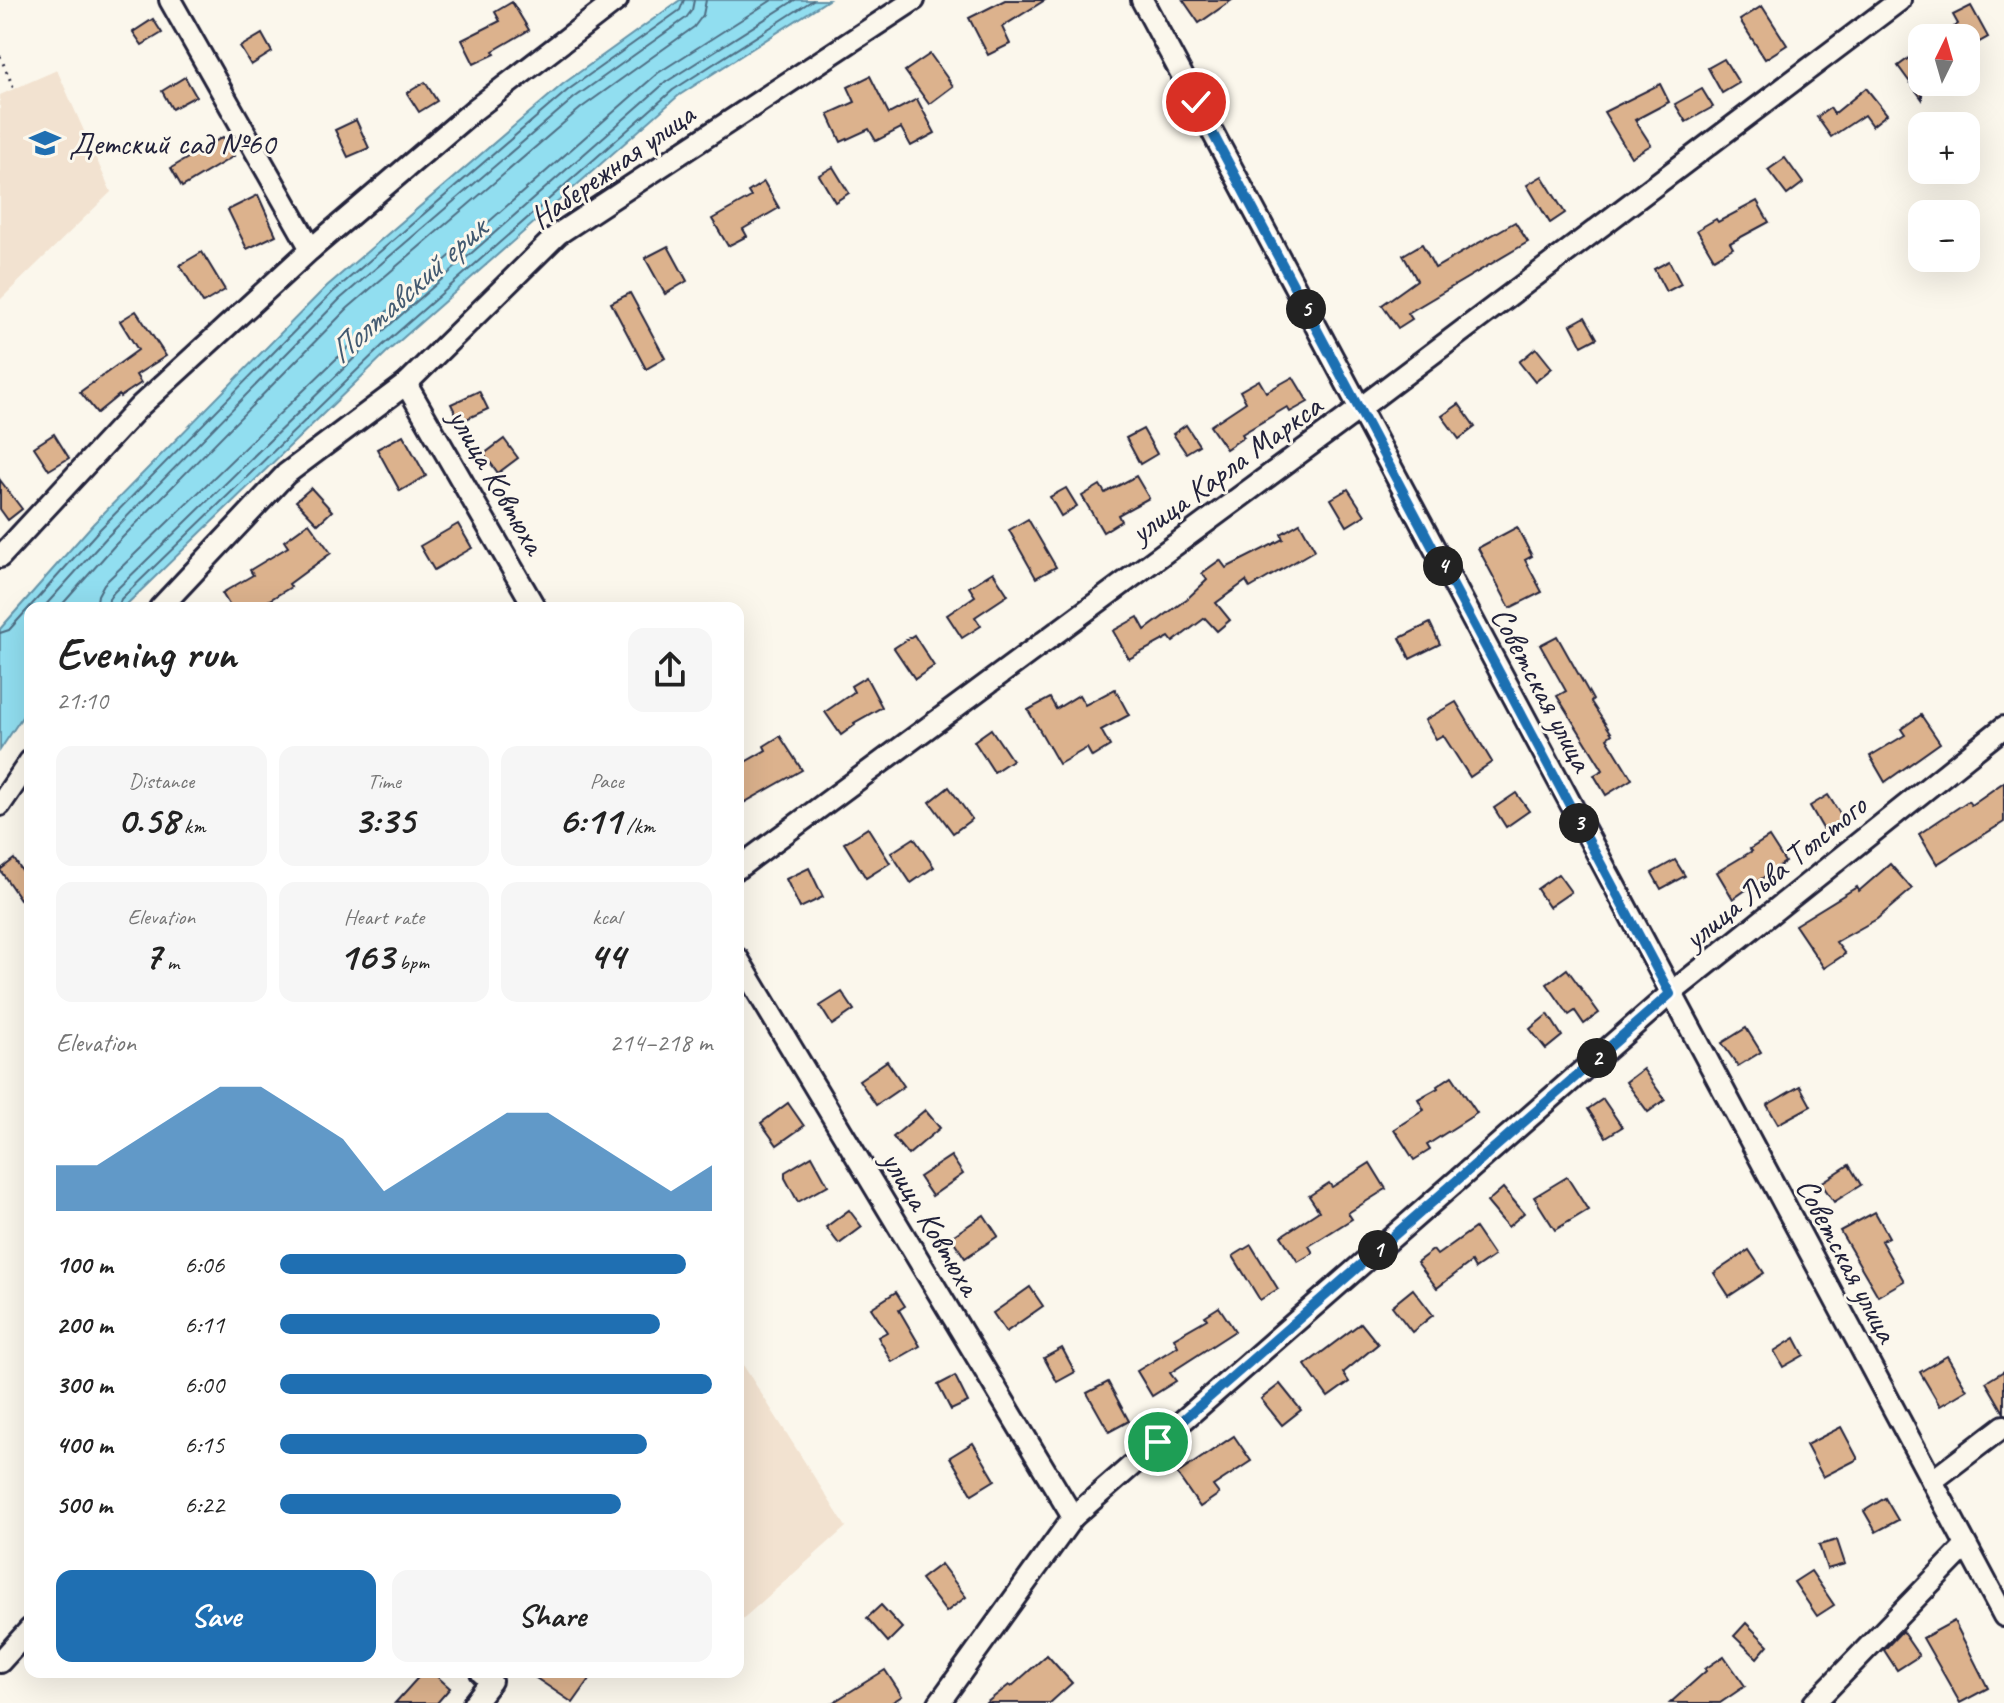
<!DOCTYPE html>
<meta charset="utf-8">
<style>
:root{--surface:#fff;--page:#f6f6f6;--text:#222;--muted:#767676;--accent:#1f6fb2}
body{margin:0;font-family:Caveat,sans-serif;background:var(--page);color:var(--text);height:100vh;display:flex;flex-direction:column;font-size:30px;white-space:nowrap}
*{box-sizing:border-box;margin:0}
p{font-size:26px;color:var(--muted)}
.icon{flex:none;width:44px;height:44px;fill:none;stroke:currentColor;stroke-width:2;stroke-linecap:round;stroke-linejoin:round}
.map{position:relative;flex:1;overflow:hidden}
.drawer{position:absolute;left:24px;top:602px;width:720px;height:1076px;display:flex;flex-direction:column;background:var(--surface);border-radius:16px;box-shadow:0 8px 32px #0002}
.drawer>*{flex:none}
.needle{width:52px;rotate:5deg}
.fabs{position:absolute;left:1908px;top:24px;display:grid;gap:16px}
.fabs a{display:grid;place-items:center;width:72px;height:72px;border-radius:16px;background:var(--surface);box-shadow:0 8px 32px #0002;font-size:40px}
.pin{position:absolute;display:grid;place-items:center;width:68px;height:68px;color:#fff;margin:-34px;border:4px solid #fff;border-radius:50%;box-shadow:0 2px 8px #0007}
.km{position:absolute;width:40px;height:40px;margin:-20px;border-radius:50%;background:#222;color:#fff;font-size:22px;line-height:40px;text-align:center}
.round{display:grid;place-items:center;flex:none;width:84px;height:84px;border-radius:16px;background:var(--page)}
.summary{display:flex;align-items:center;justify-content:space-between;height:136px;padding:0 32px}
h1{font-size:44px;font-weight:600;line-height:60px}
.stats{display:grid;grid-template-columns:repeat(3,1fr);gap:12px;height:136px;padding:8px 32px}
.stats div{display:grid;align-content:center;border-radius:16px;background:var(--page);text-align:center}
.stats b{font-size:40px;font-weight:600}
.stats small{font-size:22px;font-weight:400}
.stats p{font-size:22px}
.chart{height:224px;padding:16px 32px}
.chart p{display:flex;justify-content:space-between}
.chart svg{width:100%;height:144px;margin-top:8px;fill:var(--accent);opacity:.7}
.action{display:flex;gap:16px;margin-top:auto;padding:16px 32px}
.action a{flex:1;height:92px;border-radius:16px;background:var(--accent);color:#fff;font-size:32px;font-weight:600;line-height:92px;text-align:center}
.action a+a{background:var(--page);color:var(--text)}
ul{padding:0 32px;list-style:none;font-size:26px}
li{display:grid;grid-template-columns:128px 96px 1fr;align-items:center;height:60px}
li i{height:20px;border-radius:10px;background:var(--accent)}
.map>svg:first-child{display:block}
</style>
<div class="map">
<svg width="2004" height="1703" viewBox="0 0 2004 1703">
<rect width="100%" height="100%" fill="#fbf7ec"/>
<filter id="ink" filterUnits="userSpaceOnUse"><feTurbulence type="fractalNoise" baseFrequency=".0125" numOctaves="2"/><feDisplacementMap in="SourceGraphic" scale="16" xChannelSelector="R" yChannelSelector="G"/><feConvolveMatrix kernelMatrix="1 2 1 2 8 2 1 2 1" color-interpolation-filters="sRGB"/></filter>
<g filter="url(#ink)">
<g fill="#f2e2d0">
<polygon points="57,70 111,192 0,300 0,95"/>
<polygon points="738,1357 846,1527 738,1623"/>
</g>
<polygon fill="#91def0" stroke="#6593a8" stroke-width="2" points="680,0 828,0 678,96 387,352 123,608 30,608 30,705 0,750 0,629 93,524 327,286 563,84"/>
<g fill="none" stroke-linecap="round" stroke-linejoin="round">
<g stroke="#4e6d83" stroke-width="2">
<polyline points="43,608 107,537 340,299 574,98 686,18 692,10 694,0"/>
<polyline points="59,608 115,545 348,308 581,108 694,27 703,15 706,0"/>
<polyline points="96,608 98,595 104,584 367,329 658,73 772,0"/>
<polyline points="108,608 109,599 114,592 375,338 666,82 795,0"/>
<polyline points="118,608 121,599 382,346 673,90 813,0"/>
<polyline points="0,633 9,630 99,530 333,292 568,90 680,10 684,0"/>
</g>
</g>
<g fill="#dcb28d" stroke="#22223b" stroke-width="2">
<polygon points="1005,0 1045,0 1002,27 1010,44 988,55 969,18"/>
<polygon points="1183,0 1232,0 1199,23"/>
<polygon points="512,2 529,30 493,51 495,54 474,64 462,40 500,21 495,12"/>
<polygon points="1762,6 1787,45 1765,59 1740,20"/>
<polygon points="1971,6 1988,37 1970,47 1966,38 1936,38 1958,24 1953,15"/>
<polygon points="153,19 162,33 142,45 133,32"/>
<polygon points="262,34 272,52 251,65 240,47"/>
<polygon points="930,54 953,86 929,104 905,71"/>
<polygon points="1913,55 1922,67 1922,99 1898,66"/>
<polygon points="1724,59 1739,83 1722,93 1708,68"/>
<polygon points="870,76 889,114 917,99 935,133 911,146 901,128 876,141 869,129 841,142 828,114 855,102 848,87"/>
<polygon points="185,77 196,96 172,109 162,91"/>
<polygon points="425,82 437,101 419,112 407,93"/>
<polygon points="1660,84 1669,102 1635,120 1651,145 1631,157 1604,112"/>
<polygon points="1866,88 1887,114 1872,126 1864,115 1831,137 1817,117 1830,108 1834,114"/>
<polygon points="1702,89 1713,107 1686,122 1675,104"/>
<polygon points="356,120 369,148 348,157 335,130"/>
<polygon points="223,137 234,156 182,187 171,168"/>
<polygon points="1785,158 1803,183 1787,195 1768,170"/>
<polygon points="833,167 849,193 835,202 819,175"/>
<polygon points="1542,176 1565,213 1550,223 1527,185"/>
<polygon points="764,182 779,208 743,229 747,236 728,246 712,219 751,197 748,192"/>
<polygon points="258,195 276,235 247,249 228,210"/>
<polygon points="1757,201 1769,222 1730,243 1733,248 1714,259 1697,230 1716,219 1718,222"/>
<polygon points="1515,222 1528,242 1408,313 1412,319 1398,328 1382,305 1417,280 1403,255 1422,244 1435,268"/>
<polygon points="668,246 687,281 665,294 645,258"/>
<polygon points="202,252 225,290 203,303 180,265"/>
<polygon points="1669,261 1681,284 1666,292 1654,269"/>
<polygon points="630,293 665,358 646,369 611,303"/>
<polygon points="136,311 166,356 136,375 141,383 120,397 119,395 97,413 80,392 138,350 120,321"/>
<polygon points="1585,317 1597,338 1582,346 1571,325"/>
<polygon points="1536,348 1552,368 1535,382 1519,362"/>
<polygon points="1293,377 1308,402 1290,412 1287,407 1242,434 1244,437 1226,449 1210,426 1246,402 1240,391 1259,380 1266,392"/>
<polygon points="479,391 488,409 460,422 451,404"/>
<polygon points="1459,404 1475,427 1459,439 1442,416"/>
<polygon points="1186,425 1199,445 1186,453 1173,434"/>
<polygon points="1143,429 1157,454 1140,464 1126,438"/>
<polygon points="54,434 69,458 49,470 34,447"/>
<polygon points="403,435 426,476 400,491 377,449"/>
<polygon points="504,439 518,458 498,473 484,454"/>
<polygon points="1136,476 1149,498 1118,515 1121,521 1103,532 1082,496 1100,485 1105,493"/>
<polygon points="0,480 22,509 8,520 0,509"/>
<polygon points="311,488 332,511 318,524 296,501"/>
<polygon points="1066,488 1077,506 1061,516 1050,497"/>
<polygon points="1348,489 1365,515 1347,526 1331,499"/>
<polygon points="1028,519 1056,567 1036,578 1009,530"/>
<polygon points="309,523 331,553 289,584 291,587 256,608 231,608 222,593 253,575 250,570 288,547 284,541"/>
<polygon points="1300,523 1315,550 1250,588 1246,581 1216,603 1230,620 1217,631 1205,618 1173,642 1169,637 1129,659 1113,631 1138,617 1145,630 1188,598 1207,580 1202,573 1220,560 1226,568 1283,539 1281,534"/>
<polygon points="458,524 472,548 434,570 420,546"/>
<polygon points="1517,527 1532,556 1525,560 1542,592 1510,608 1478,548"/>
<polygon points="993,572 1008,595 975,617 981,626 962,638 947,615 975,596 969,587"/>
<polygon points="1430,623 1440,644 1410,659 1400,638"/>
<polygon points="914,635 934,666 915,679 894,648"/>
<polygon points="1557,636 1593,700 1591,702 1612,734 1607,738 1632,779 1606,795 1594,775 1603,770 1557,696 1566,691 1540,645"/>
<polygon points="866,677 882,707 854,723 855,725 841,735 825,712 854,692 851,686"/>
<polygon points="1115,689 1129,715 1101,730 1110,746 1092,757 1087,748 1059,764 1028,710 1050,698 1056,709 1079,695 1085,705"/>
<polygon points="1456,702 1492,762 1470,777 1443,735 1436,739 1425,720"/>
<polygon points="1921,715 1940,743 1885,782 1870,756 1905,735 1901,729"/>
<polygon points="991,729 1012,760 994,772 974,741"/>
<polygon points="780,736 802,770 738,806 738,766 766,750 764,746"/>
<polygon points="2004,782 2004,822 1937,864 1919,834 1968,801 1971,805"/>
<polygon points="949,787 972,819 953,833 930,802"/>
<polygon points="1516,793 1529,811 1506,827 1494,808"/>
<polygon points="1828,795 1844,820 1825,832 1810,806"/>
<polygon points="868,828 890,863 866,878 844,843"/>
<polygon points="1769,837 1785,862 1733,899 1717,872 1752,851 1750,849"/>
<polygon points="914,838 934,867 911,883 891,853"/>
<polygon points="14,859 30,883 30,892 20,899 0,870"/>
<polygon points="1675,860 1685,876 1661,889 1652,873"/>
<polygon points="1890,864 1912,889 1877,919 1836,942 1845,954 1824,968 1795,925 1857,887 1859,891"/>
<polygon points="809,868 823,897 800,908 786,879"/>
<polygon points="1558,874 1571,892 1549,907 1537,889"/>
<polygon points="1567,969 1599,1013 1584,1024 1575,1011 1569,1015 1547,984"/>
<polygon points="842,992 854,1010 832,1025 820,1006"/>
<polygon points="1548,1014 1562,1036 1546,1049 1530,1029"/>
<polygon points="1746,1028 1761,1052 1738,1066 1722,1043"/>
<polygon points="887,1061 904,1086 876,1105 859,1080"/>
<polygon points="1643,1069 1665,1100 1648,1112 1626,1082"/>
<polygon points="1452,1076 1477,1113 1427,1145 1430,1150 1414,1160 1394,1129 1424,1110 1418,1099 1438,1088 1437,1086"/>
<polygon points="1800,1086 1811,1106 1778,1124 1767,1105"/>
<polygon points="1603,1099 1622,1127 1606,1137 1588,1109"/>
<polygon points="788,1103 804,1126 777,1145 761,1123"/>
<polygon points="925,1110 940,1128 908,1155 893,1137"/>
<polygon points="812,1156 828,1185 798,1202 785,1178 785,1172"/>
<polygon points="951,1156 963,1174 932,1196 919,1177"/>
<polygon points="1370,1163 1386,1189 1348,1213 1352,1219 1309,1246 1313,1253 1298,1262 1281,1236 1319,1211 1309,1196 1329,1183 1332,1187"/>
<polygon points="1849,1165 1861,1185 1834,1202 1821,1183"/>
<polygon points="1567,1177 1588,1210 1555,1230 1534,1197"/>
<polygon points="1503,1188 1524,1213 1508,1227 1487,1202"/>
<polygon points="849,1210 862,1227 839,1244 826,1227"/>
<polygon points="1875,1212 1889,1237 1881,1241 1904,1281 1878,1296 1840,1231"/>
<polygon points="984,1215 998,1236 965,1258 951,1237"/>
<polygon points="1475,1228 1494,1256 1475,1269 1471,1262 1437,1288 1417,1262 1433,1250 1437,1255"/>
<polygon points="1251,1245 1278,1289 1260,1300 1233,1256"/>
<polygon points="1749,1250 1764,1273 1729,1296 1714,1273"/>
<polygon points="1030,1287 1043,1306 1006,1332 993,1313"/>
<polygon points="1413,1289 1433,1315 1412,1332 1392,1306"/>
<polygon points="896,1292 905,1306 899,1310 920,1346 892,1362 878,1337 887,1332 871,1308"/>
<polygon points="1219,1307 1235,1331 1170,1373 1176,1381 1152,1396 1137,1371 1178,1346 1174,1338 1207,1319 1205,1316"/>
<polygon points="1361,1323 1378,1344 1343,1373 1349,1382 1328,1397 1305,1365"/>
<polygon points="1795,1338 1804,1355 1783,1367 1774,1351"/>
<polygon points="1062,1348 1075,1372 1057,1382 1044,1358"/>
<polygon points="1947,1356 1967,1390 1940,1406 1920,1372"/>
<polygon points="2004,1371 2004,1413 1986,1382"/>
<polygon points="955,1376 968,1402 951,1410 938,1385"/>
<polygon points="1108,1382 1129,1421 1109,1432 1087,1393"/>
<polygon points="1280,1384 1301,1410 1282,1425 1261,1399"/>
<polygon points="1841,1427 1858,1459 1823,1477 1806,1445"/>
<polygon points="1234,1436 1251,1461 1213,1486 1219,1494 1200,1507 1177,1474"/>
<polygon points="973,1443 995,1480 972,1494 950,1457"/>
<polygon points="1885,1498 1898,1520 1876,1532 1864,1511"/>
<polygon points="1837,1540 1845,1564 1827,1569 1819,1545"/>
<polygon points="941,1564 966,1597 946,1612 921,1579"/>
<polygon points="1811,1571 1834,1605 1817,1616 1794,1582"/>
<polygon points="881,1605 902,1628 888,1642 867,1618"/>
<polygon points="1954,1621 1988,1688 1960,1703 1923,1638"/>
<polygon points="1746,1623 1768,1645 1757,1658 1734,1636"/>
<polygon points="1902,1631 1919,1656 1897,1670 1884,1650"/>
<polygon points="1047,1655 1072,1683 1050,1703 986,1703 1009,1685 1011,1687"/>
<polygon points="1724,1656 1745,1686 1720,1703 1670,1703 1706,1671 1705,1669"/>
<polygon points="885,1670 902,1696 891,1703 832,1703"/>
<polygon points="423,1672 432,1672 450,1688 437,1703 395,1703"/>
<polygon points="527,1672 595,1672 573,1703"/>
</g>
<g fill="none" stroke-linecap="round" stroke-linejoin="round">
<defs>
<g id="minor">
<polyline points="170,0 311,249"/>
<polyline points="1142,0 2004,1616"/>
<polyline points="406,384 535,608"/>
<polyline points="0,557 140,406 311,249 474,110 617,0"/>
<polyline points="160,608 286,474 406,384 558,234 914,0"/>
<polyline points="0,805 30,761"/>
<polyline points="738,868 1359,409 1900,0"/>
<polyline points="738,959 1073,1517"/>
<polyline points="1932,1481 2004,1426"/>
<polyline points="0,1662 30,1629"/>
<polyline points="474,1703 491,1681 481,1672"/>
<polyline points="939,1703 1073,1517 1670,994 2004,727"/>
<polyline points="1814,1703 1966,1546"/>
</g>
</defs>
<use href="#minor" stroke="#22223b" stroke-width="26"/>
<polyline stroke="#22223b" stroke-width="3" stroke-dasharray="2 6" stroke-linecap="butt" points="0,56 14,89"/>
<use href="#minor" stroke="#fbf7ec" stroke-width="20"/>
</g>
</g>
<g fill="none" stroke-linecap="round" stroke-linejoin="round" filter="url(#ink)">
<defs>
<polyline id="route" points="1158,1442 1670,994 1196,102"/>
</defs>
<use href="#route" stroke="#fff" stroke-width="16"/>
<use href="#route" stroke="#1f6fb2" stroke-width="10"/>
</g>
<defs>
<symbol id="school-bare" viewBox="-9 -9 18 18"><path d="M0-5L7-2L0 1L-7-2ZM-4 1L0 2.5L4 1V4Q0 6-4 4Z" fill="#1f6fb2" stroke="#fbf7ec" stroke-width="2.5" paint-order="stroke"/></symbol>
</defs>
<g fill-rule="evenodd">
<use href="#school-bare" x="23" y="121" width="44" height="44"/>
</g>
<g text-anchor="middle" dominant-baseline="central" stroke-width="6" stroke-linejoin="round" paint-order="stroke">
<g font-size="32" fill="#22223b" stroke="#fbf7ec" text-anchor="start">
<text x="69" y="143">Детский сад №60</text>
</g>
<g font-size="32" fill="#22223b" stroke="#fbf7ec">
<text transform="translate(612 166) rotate(-35)">Набережная улица</text>
<text transform="translate(1226 469) rotate(-36)">улица Карла Маркса</text>
<text transform="translate(497 481) rotate(60)">улица Ковтюха</text>
<text transform="translate(1542 689) rotate(62)">Советская улица</text>
<text transform="translate(1775 872) rotate(-39)">улица Льва Толстого</text>
<text transform="translate(931 1223) rotate(59)">улица Ковтюха</text>
<text transform="translate(1847 1260) rotate(62)">Советская улица</text>
</g>
<g font-size="34" font-style="italic" fill="#435a71" stroke="#fbf7ec">
<text transform="translate(407 290) rotate(-42)">Полтавский ерик</text>
</g>
</g>
</svg>
<div class="fabs">
<a><svg class="needle" viewBox="-14 -14 28 28"><path d="M0-13l5 13h-10z" fill="#e53935"/><path d="M0 13l5-13h-10z" fill="#767676"/></svg></a>
<a>+</a>
<a>−</a>
</div>
<div class="pin" style="left:1158px;top:1442px;background:#1e9e55"><svg class="icon" aria-label="arrive" viewBox="0 0 24 24"><path d="M6 21V4h12l-3 4 3 4H6"/></svg></div>
<div class="pin" style="left:1196px;top:102px;background:#d93025"><svg class="icon" aria-label="check" viewBox="0 0 24 24"><path d="M5 12l5 5 9-10"/></svg></div>
<b class="km" style="left:1378px;top:1250px">1</b>
<b class="km" style="left:1597px;top:1058px">2</b>
<b class="km" style="left:1579px;top:823px">3</b>
<b class="km" style="left:1443px;top:566px">4</b>
<b class="km" style="left:1306px;top:309px">5</b>
<section class="drawer">
<div class="summary"><div><h1>Evening run</h1><p>21:10</p></div><a class="round"><svg class="icon" aria-label="share" viewBox="0 0 24 24"><path d="M12 15V3M7 8l5-5 5 5M5 13v7h14v-7"/></svg></a></div>
<div class="stats">
<div><p>Distance</p><b>0.58<small> km</small></b></div>
<div><p>Time</p><b>3:35</b></div>
<div><p>Pace</p><b>6:11<small> /km</small></b></div>
</div>
<div class="stats">
<div><p>Elevation</p><b>7<small> m</small></b></div>
<div><p>Heart rate</p><b>163<small> bpm</small></b></div>
<div><p>kcal</p><b>44</b></div>
</div>
<div class="chart"><p><span>Elevation</span>214–218 m</p>
<svg viewBox="0 0 160 44" preserveAspectRatio="none"><path d="M0 44V30L10 30L20 22L30 14L40 6L50 6L60 14L70 22L80 38L90 30L100 22L110 14L120 14L130 22L140 30L150 38L160 30V44z"/></svg>
</div>
<ul>
<li><b>100 m</b>6:06<i style="width:94%"></i></li>
<li><b>200 m</b>6:11<i style="width:88%"></i></li>
<li><b>300 m</b>6:00<i style="width:100%"></i></li>
<li><b>400 m</b>6:15<i style="width:85%"></i></li>
<li><b>500 m</b>6:22<i style="width:79%"></i></li>
</ul>
<div class="action"><a>Save</a><a>Share</a></div>
</section>
</div>
